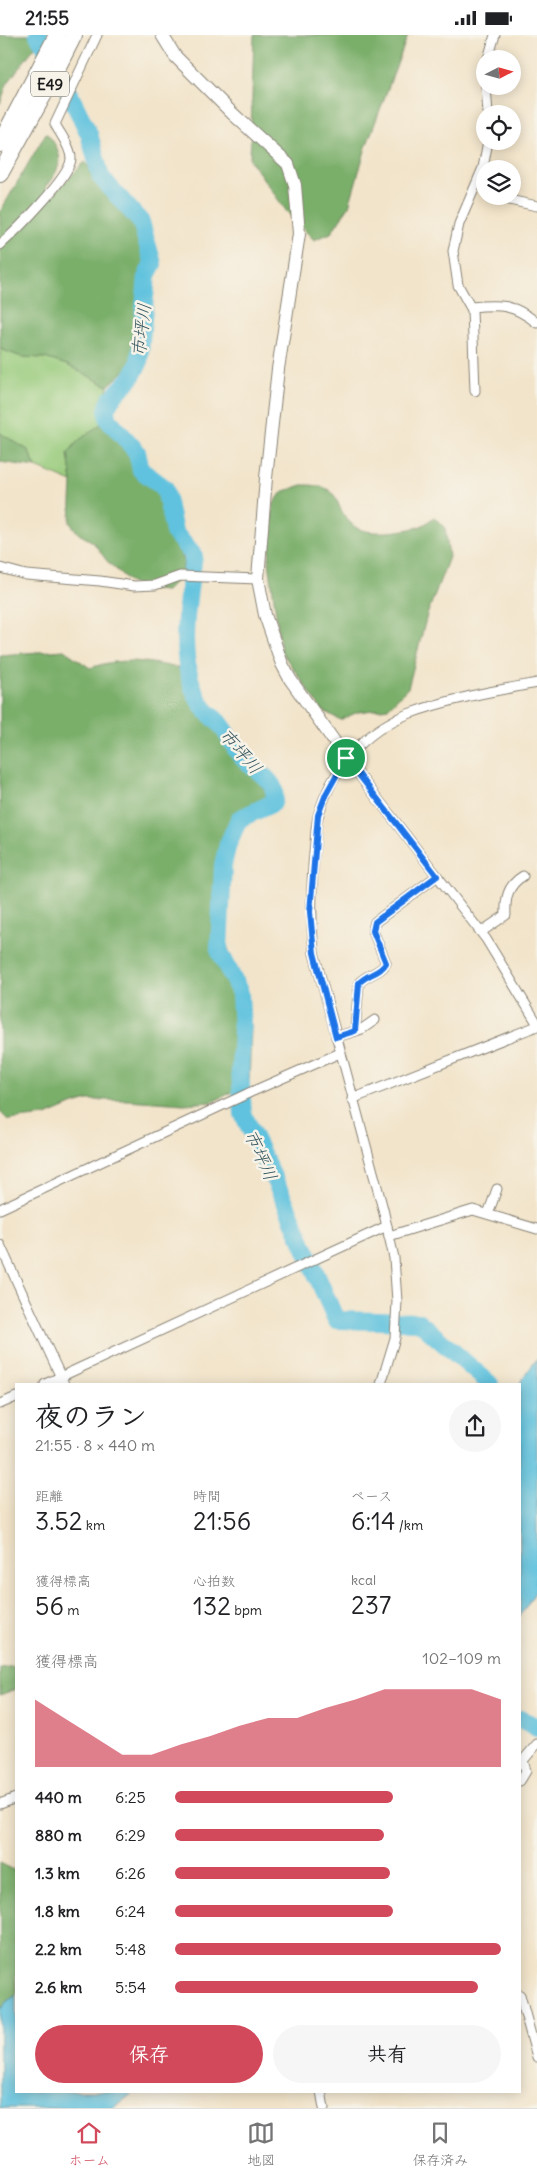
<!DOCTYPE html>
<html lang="ja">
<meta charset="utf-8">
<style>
:root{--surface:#fff;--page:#f6f6f6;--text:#202124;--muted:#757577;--line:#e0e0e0;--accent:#d1495b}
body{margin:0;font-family:Delius,"Klee One",sans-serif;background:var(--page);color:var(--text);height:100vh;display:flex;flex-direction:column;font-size:19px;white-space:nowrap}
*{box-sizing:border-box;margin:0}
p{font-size:16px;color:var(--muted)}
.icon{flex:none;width:28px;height:28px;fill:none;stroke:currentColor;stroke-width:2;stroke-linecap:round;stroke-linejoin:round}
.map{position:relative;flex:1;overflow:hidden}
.side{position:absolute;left:15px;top:1348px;width:506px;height:710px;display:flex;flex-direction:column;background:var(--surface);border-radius:0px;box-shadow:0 2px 12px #0003}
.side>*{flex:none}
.needle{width:32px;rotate:84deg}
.fabs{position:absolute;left:476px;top:15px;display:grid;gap:10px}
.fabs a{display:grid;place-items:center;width:45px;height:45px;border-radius:50%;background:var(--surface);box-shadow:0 2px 12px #0003;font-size:25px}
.pin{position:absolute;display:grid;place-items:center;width:42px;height:42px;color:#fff;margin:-21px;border:2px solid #fff;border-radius:50%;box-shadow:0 1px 5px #0007}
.round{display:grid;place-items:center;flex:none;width:52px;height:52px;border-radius:26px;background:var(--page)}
.overview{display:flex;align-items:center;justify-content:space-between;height:85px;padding:0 20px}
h1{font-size:28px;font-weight:600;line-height:38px}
.metrics{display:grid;grid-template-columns:repeat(3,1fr);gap:8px;height:85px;padding:5px 20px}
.metrics div{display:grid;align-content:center}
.metrics b{font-size:25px;font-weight:600}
.metrics small{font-size:14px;font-weight:400}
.metrics p{font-size:14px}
.chart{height:140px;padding:10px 20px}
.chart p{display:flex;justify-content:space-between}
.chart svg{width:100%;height:90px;margin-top:5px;fill:var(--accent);opacity:.7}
.button{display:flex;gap:10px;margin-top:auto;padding:10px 20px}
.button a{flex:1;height:58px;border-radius:30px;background:var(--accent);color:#fff;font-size:20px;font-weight:600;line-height:58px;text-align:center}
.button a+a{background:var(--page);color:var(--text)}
ul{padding:0 20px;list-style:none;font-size:16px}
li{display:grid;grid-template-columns:80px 60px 1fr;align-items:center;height:38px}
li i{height:12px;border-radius:6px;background:var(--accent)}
.status{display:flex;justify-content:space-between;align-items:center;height:35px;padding:0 25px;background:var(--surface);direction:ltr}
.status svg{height:14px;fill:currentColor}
.tab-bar{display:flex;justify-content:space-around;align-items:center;height:70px;border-top:1px solid var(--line);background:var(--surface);font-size:14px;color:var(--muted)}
.tab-bar a{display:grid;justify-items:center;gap:2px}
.tab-bar .selected{color:var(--accent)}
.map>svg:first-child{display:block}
</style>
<div class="status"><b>21:55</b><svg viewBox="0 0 49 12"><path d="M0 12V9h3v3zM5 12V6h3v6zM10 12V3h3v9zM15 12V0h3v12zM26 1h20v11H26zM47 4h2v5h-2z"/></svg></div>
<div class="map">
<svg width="537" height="2073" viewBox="0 0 537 2073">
<rect width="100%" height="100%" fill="#f7f3e8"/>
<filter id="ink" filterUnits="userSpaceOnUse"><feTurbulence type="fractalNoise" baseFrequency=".02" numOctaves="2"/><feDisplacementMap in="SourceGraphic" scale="10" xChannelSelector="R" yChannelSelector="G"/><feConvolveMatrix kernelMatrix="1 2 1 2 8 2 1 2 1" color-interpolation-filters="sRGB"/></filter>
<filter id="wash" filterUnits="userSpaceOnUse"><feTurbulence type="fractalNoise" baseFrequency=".0096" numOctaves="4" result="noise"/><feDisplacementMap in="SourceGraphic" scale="20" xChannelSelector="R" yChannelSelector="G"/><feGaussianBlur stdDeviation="1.12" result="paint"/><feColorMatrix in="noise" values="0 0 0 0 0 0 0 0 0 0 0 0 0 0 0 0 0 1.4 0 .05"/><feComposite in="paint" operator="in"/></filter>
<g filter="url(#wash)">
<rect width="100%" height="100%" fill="#f2e4ca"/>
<polygon fill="#98cb7b" stroke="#5a744c" points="0,314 22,322 45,323 67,330 108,351 101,389 78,406 68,418 72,447 36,432 28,415 0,398"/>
<g fill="#7aaf6b" stroke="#4b6644">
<polygon points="0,0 30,0 37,9 7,49 0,69"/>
<polygon points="254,0 408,0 366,112 349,171 331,198 314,205 287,177 250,125"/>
<path d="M46,98C65,118 63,132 45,152L50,162L85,127L141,197L147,245L142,267L138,319L130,331L108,351L67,330L45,323L22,322L0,314V177Z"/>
<polygon points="101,389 128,415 143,442 165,462 174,497 184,526 181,541 166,556 152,555 131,548 107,526 93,507 79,499 70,488 72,447 68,418 78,406"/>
<polygon points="0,398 28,415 36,432 0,427"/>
<path d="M302,450C347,449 329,471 354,491C367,502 407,496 421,491C426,489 430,485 434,482L445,493L449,522L427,580L408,653L388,673L358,677L340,685L322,675L281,616L269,527L273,470L282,457Z"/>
<path d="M64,615L90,633C125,621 146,627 180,633L186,638L199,665L230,701L242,727L266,756V771L238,791L222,853L225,906L247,961L251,993L249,1049L212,1067L184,1069L127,1065H88L74,1069L46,1081L8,1085L0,1077V620Z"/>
<polygon points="16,1631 16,1654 0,1660 0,1633"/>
<polygon points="0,1828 16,1836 16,1960 0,1973"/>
</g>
<g fill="#60c2de" stroke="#3e6f7d">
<polygon points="537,1324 537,1554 520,1581 519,1349"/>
<polygon points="16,1960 16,2056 136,2056 113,2073 0,2073 0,1973"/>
</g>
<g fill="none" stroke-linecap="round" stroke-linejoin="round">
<g stroke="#60c2de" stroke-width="18">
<path d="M38,0L49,17L89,99L101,142L141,187L153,229L147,240L139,328L131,343L110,365L107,375L108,384L137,417L141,435L165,453L174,497L194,521C187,567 174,633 204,673C209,679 216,684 220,689C228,699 234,713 241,721C250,731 265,739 272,750C275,755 275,763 273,768L239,784L228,809L223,830L219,915L240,958L242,996L240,1036L243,1079L285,1167L336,1285L419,1287L490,1349"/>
<polyline points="520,1684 537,1692"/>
</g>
</g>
</g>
<g filter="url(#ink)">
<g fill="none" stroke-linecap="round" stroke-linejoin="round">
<defs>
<g id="street">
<polyline points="488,24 495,0"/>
<polyline points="486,51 488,79"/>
<polyline points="491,161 537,171"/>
<path d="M0,210C15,197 70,142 71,124C71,112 60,99 55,89L97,0"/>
<path d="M471,272C500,269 514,269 537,288"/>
<polyline points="475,356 472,275 458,250 453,216 459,189 483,133 488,106"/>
<polyline points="0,533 26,540 100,546 134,551 155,550 180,541 258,544"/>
<polyline points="346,723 486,904 537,988"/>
<path d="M481,897L506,880C505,863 508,850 523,841"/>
<path d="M355,996L359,948C367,939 381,938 386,928L373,896L375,887L437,841"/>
<polyline points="336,1002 362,994 375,985"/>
<polyline points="352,1064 537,991"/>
<polyline points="0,1174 251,1057 340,1018"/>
<polyline points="488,1179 497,1154"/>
<polyline points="389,1201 473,1175 537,1194"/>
<polyline points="0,1210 64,1349"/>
<polyline points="45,1349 387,1191"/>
<path d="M381,1349L395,1303L397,1266L394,1223L383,1174L314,918C310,880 311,847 315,808C316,799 316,787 319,778C333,733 363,697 408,679C448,664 494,656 537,648"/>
<polyline points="0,1369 16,1362"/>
<polyline points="520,1729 537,1709"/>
<polyline points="520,1746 526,1736 523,1725"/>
<polyline points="0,1769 16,1763"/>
<polyline points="520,1960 537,2022"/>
<polyline points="321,2056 324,2073"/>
</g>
<polyline id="secondary" points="162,0 175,21 233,79 288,129 295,150 299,199 278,334 266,443 258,544 265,580 282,629 290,644 346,723"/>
<g id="highway">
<polyline points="0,109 57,0"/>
<polyline points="0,139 43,61 74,0"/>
</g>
</defs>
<use href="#street" stroke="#878073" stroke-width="11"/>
<use href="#secondary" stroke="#878073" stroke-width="14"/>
<use href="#highway" stroke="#878073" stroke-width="18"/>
<use href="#street" stroke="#fff" stroke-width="9"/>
<use href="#secondary" stroke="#fff" stroke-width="12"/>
<use href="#highway" stroke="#fff" stroke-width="16"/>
</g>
</g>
<g fill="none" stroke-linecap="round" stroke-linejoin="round" filter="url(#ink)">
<defs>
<path id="route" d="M346,723L437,841L375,887L373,896L386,928C381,938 367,939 359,948L355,996L336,1002L314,918L310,877L318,780L326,759Z"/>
</defs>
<use href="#route" stroke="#fff" stroke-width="10"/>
<use href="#route" stroke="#1a73e8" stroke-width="6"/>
</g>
<g text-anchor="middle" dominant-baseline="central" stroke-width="5" stroke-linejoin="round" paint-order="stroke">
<rect fill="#f7f3e8" stroke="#5e5c59" stroke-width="1" x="31" y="36.5" width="38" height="25" rx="4"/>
<g font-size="15" font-weight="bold" fill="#1c1c1c">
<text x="50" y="49">E49</text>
</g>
<g font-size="18" font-style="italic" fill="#345660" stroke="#f7f3e8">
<text transform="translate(141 295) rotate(-83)">市坪川</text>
<text transform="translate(241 716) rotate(49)">市坪川</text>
<text transform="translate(261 1120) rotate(66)">市坪川</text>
</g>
</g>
</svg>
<div class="fabs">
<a><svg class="needle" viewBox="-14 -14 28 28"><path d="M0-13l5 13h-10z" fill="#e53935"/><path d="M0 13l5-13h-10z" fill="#757577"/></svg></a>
<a><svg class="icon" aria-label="locate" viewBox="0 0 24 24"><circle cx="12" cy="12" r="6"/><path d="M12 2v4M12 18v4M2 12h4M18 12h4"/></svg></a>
<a><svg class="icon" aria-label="layers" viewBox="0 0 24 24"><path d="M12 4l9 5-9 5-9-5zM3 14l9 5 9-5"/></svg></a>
</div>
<div class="pin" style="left:346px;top:723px;background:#1e9e55"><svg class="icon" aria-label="arrive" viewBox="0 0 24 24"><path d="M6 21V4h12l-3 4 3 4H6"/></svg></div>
<section class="side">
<div class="overview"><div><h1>夜のラン</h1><p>21:55 · 8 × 440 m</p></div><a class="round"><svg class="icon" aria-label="share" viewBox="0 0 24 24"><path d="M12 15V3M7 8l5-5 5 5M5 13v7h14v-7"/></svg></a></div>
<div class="metrics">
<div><p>距離</p><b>3.52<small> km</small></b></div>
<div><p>時間</p><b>21:56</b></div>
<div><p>ペース</p><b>6:14<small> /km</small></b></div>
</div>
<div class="metrics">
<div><p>獲得標高</p><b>56<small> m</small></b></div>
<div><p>心拍数</p><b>132<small> bpm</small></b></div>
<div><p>kcal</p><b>237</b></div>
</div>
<div class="chart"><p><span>獲得標高</span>102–109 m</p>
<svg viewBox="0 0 160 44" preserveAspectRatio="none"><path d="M0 44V11L10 20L20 29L30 38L40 38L50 33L60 29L70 24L80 20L90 20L100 15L110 11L120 6L130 6L140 6L150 6L160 11V44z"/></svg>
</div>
<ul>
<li><b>440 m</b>6:25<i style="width:67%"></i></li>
<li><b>880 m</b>6:29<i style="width:64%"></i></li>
<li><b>1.3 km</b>6:26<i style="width:66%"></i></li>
<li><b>1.8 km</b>6:24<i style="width:67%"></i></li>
<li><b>2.2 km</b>5:48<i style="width:100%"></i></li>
<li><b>2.6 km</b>5:54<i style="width:93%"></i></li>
</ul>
<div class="button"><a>保存</a><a>共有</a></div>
</section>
</div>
<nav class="tab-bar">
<a class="selected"><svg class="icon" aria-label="home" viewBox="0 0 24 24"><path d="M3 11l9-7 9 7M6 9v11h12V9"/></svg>ホーム</a>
<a><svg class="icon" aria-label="map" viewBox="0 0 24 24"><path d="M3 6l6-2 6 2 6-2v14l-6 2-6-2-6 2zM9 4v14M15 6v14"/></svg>地図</a>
<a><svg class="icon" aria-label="saved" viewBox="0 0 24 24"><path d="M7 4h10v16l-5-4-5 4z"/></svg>保存済み</a>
</nav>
